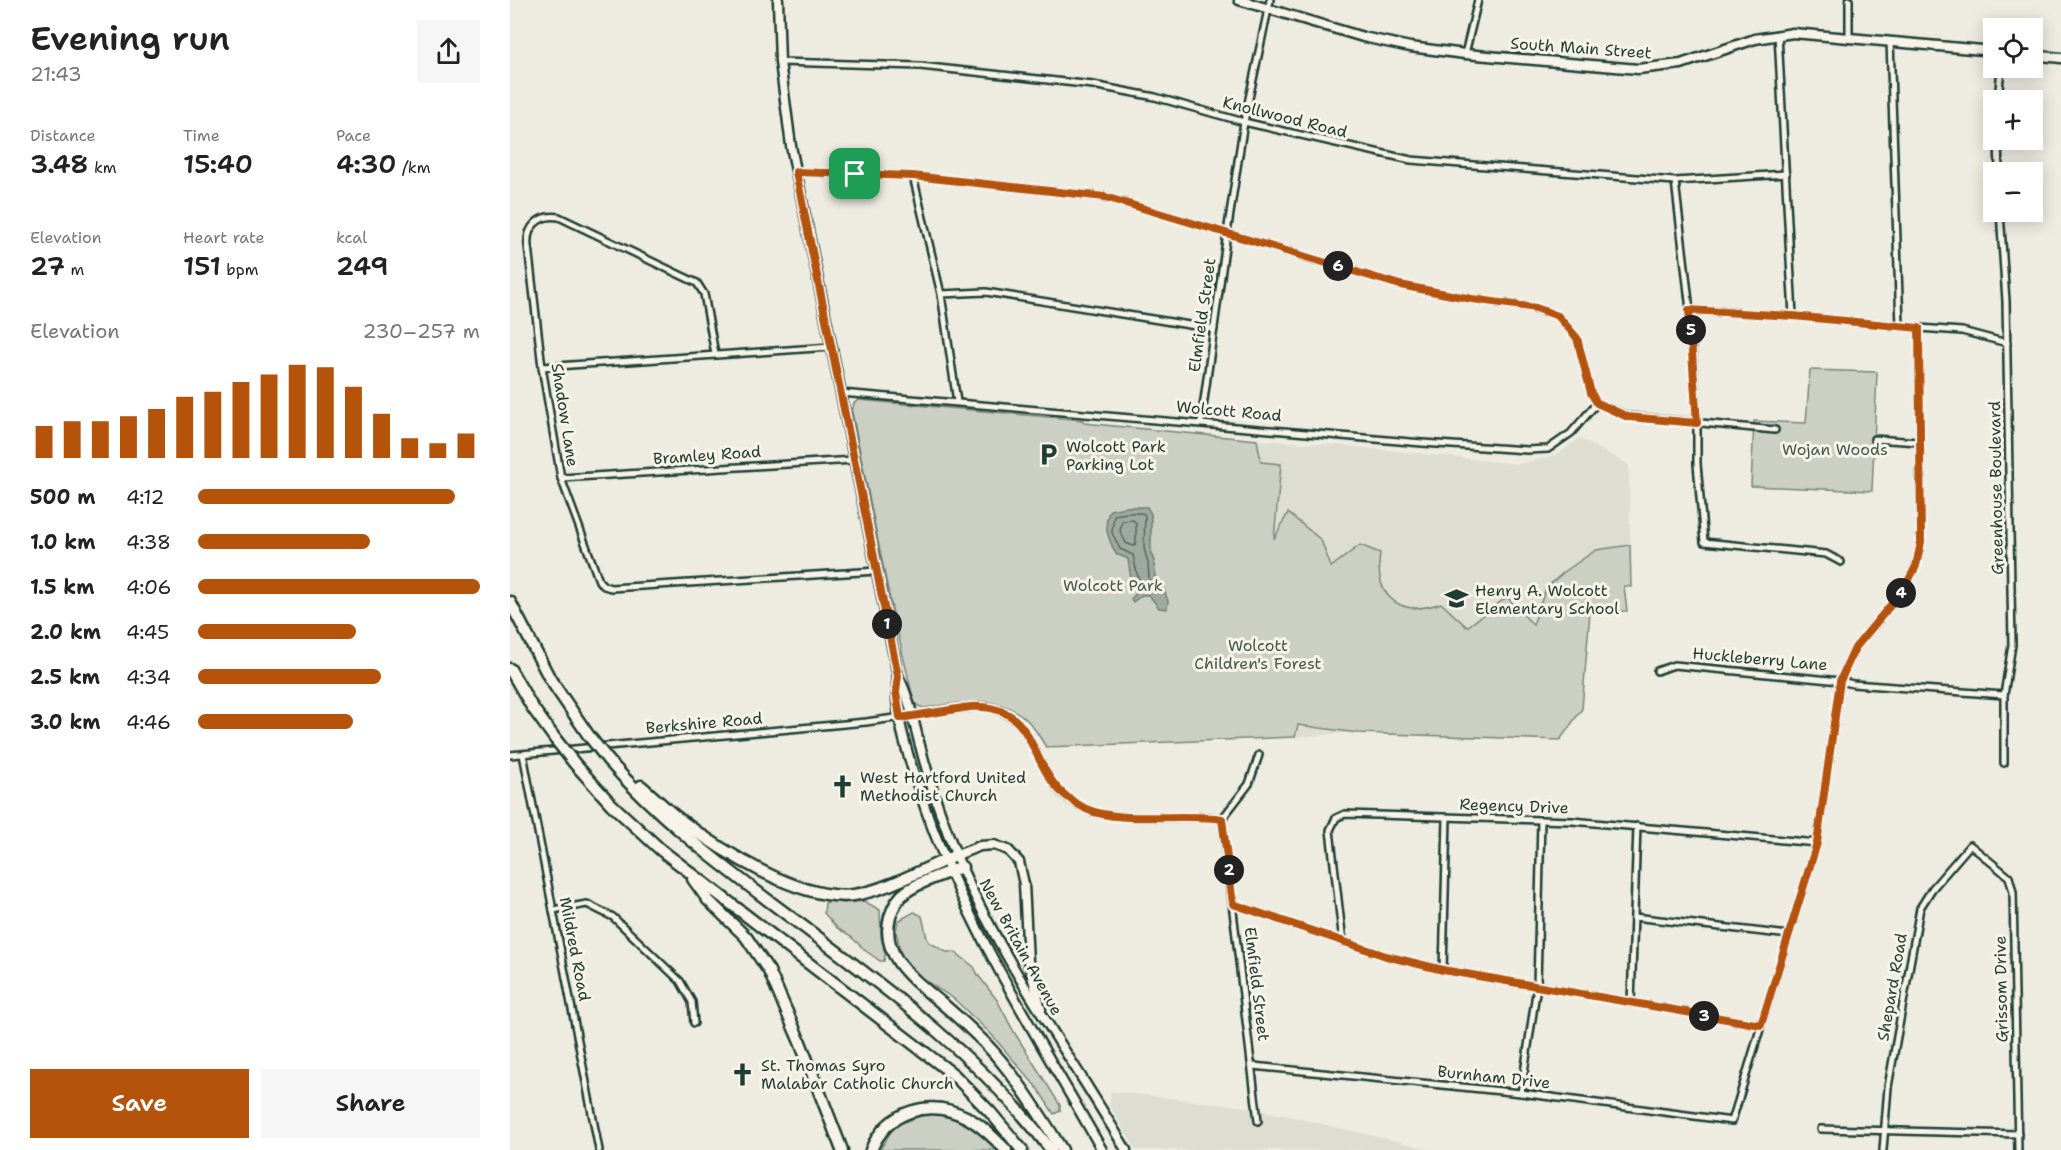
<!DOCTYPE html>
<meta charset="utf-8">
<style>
:root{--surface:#fff;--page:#f6f6f6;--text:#222;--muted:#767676;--accent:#b45309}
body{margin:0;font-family:"Shantell Sans",sans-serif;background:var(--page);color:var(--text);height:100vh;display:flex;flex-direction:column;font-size:22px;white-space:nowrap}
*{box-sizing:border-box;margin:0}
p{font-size:20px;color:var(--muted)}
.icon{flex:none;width:33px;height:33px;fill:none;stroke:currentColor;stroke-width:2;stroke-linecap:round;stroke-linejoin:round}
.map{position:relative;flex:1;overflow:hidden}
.panel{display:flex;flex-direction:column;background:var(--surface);width:510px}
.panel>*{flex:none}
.buttons{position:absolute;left:1473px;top:18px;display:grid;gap:12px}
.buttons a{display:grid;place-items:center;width:60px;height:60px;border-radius:0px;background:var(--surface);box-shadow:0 3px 15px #0003;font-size:30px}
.pin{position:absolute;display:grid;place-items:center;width:51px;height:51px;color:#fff;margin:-26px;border-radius:12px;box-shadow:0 3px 9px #0006}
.km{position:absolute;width:30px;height:30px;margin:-15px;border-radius:50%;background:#222;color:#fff;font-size:16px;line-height:30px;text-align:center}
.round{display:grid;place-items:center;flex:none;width:63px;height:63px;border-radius:0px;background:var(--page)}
.overview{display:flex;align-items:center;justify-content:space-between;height:102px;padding:0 30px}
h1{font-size:33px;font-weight:600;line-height:45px}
.stats{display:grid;grid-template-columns:repeat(3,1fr);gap:9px;height:102px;padding:6px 30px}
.stats div{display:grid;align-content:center}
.stats b{font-size:26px;font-weight:600}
.stats small{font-size:16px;font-weight:400}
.stats p{font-size:16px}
.chart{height:168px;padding:12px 30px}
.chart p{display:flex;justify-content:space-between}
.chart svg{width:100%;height:108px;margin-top:6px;stroke:var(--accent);stroke-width:6}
.cta{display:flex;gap:12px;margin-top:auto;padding:12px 30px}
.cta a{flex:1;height:69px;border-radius:0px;background:var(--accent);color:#fff;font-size:24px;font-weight:600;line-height:69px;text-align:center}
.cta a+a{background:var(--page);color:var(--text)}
ul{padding:0 30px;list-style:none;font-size:20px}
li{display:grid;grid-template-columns:96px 72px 1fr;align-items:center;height:45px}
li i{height:15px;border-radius:8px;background:var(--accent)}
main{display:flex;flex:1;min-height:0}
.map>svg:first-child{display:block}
</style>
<main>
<section class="panel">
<div class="overview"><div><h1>Evening run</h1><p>21:43</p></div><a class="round"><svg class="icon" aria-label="share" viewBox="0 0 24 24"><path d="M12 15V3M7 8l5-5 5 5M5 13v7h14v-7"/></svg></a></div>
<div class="stats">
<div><p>Distance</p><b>3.48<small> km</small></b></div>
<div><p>Time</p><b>15:40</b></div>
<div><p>Pace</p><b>4:30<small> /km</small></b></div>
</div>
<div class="stats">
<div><p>Elevation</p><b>27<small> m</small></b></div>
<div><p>Heart rate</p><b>151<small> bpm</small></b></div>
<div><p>kcal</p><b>249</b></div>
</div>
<div class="chart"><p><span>Elevation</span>230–257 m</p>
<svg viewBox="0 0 160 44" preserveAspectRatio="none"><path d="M5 44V31M15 44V29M25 44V29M35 44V27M45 44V24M55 44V19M65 44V17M75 44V13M85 44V10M95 44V6M105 44V7M115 44V15M125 44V26M135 44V36M145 44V38M155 44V34"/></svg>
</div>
<ul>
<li><b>500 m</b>4:12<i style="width:91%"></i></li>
<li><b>1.0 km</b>4:38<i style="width:61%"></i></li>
<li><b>1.5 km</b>4:06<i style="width:100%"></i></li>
<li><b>2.0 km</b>4:45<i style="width:56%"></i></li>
<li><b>2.5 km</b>4:34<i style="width:65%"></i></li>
<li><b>3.0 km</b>4:46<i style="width:55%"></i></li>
</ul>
<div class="cta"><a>Save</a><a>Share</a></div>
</section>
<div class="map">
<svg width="1551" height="1150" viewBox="0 0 1551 1150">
<rect width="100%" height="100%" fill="#eeece1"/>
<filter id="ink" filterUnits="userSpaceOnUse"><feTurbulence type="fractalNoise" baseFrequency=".0167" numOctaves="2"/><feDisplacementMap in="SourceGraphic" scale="12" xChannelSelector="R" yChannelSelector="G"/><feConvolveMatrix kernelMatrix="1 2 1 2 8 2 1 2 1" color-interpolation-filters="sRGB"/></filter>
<g filter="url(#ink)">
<g fill="#ddddd2">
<polygon points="1069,438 1119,465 1121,587 1114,586 1117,611 1080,612 1072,709 1050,740 839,733 785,737 802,656 766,569 747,440 827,445 1008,464 1036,458 1053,451"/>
<polygon points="601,1091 743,1108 924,1150 626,1150 599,1105"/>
</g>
<g fill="#cccfc4" stroke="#76867c" stroke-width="1.5">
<polygon points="1300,370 1367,372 1362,491 1241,486 1244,421 1296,423"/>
<path d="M349,400L573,420L574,423L747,440L751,462L771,464L764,539L778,513L811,540L821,567L850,545L870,553C864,597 889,618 931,603L957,627L997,597L1023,625L1036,588L1054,572L1086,550L1120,545L1121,587L1114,586L1117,611L1080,612L1072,709L1050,740L848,733L788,725L785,737L536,747C531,739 525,728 517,720C488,693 451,702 415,708L408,706L404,702L380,600L342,412L344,403Z"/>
<polygon points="324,900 333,903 354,901 370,910 371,937 375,954 374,961 370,961 356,951 341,937 327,928 314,913 315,903"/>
<polygon points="404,912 412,916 417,938 419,942 436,952 445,952 464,967 468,975 487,1000 504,1032 550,1105 550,1111 544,1114 528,1089 481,1034 443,998 414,980 392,959 386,931 388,921"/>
<path d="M415,1114C443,1110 469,1131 487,1150H370L384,1126Z"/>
</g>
<path fill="#9fa99f" stroke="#6c7e74" stroke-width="1.5" d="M616,507H637L641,514V553L644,561L645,577L654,590L658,601L657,609L649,608L639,595H632L623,602L621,599L629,590L625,581L621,579L618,559L606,554C599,540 592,525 600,510Z"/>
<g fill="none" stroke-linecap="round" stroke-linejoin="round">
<g stroke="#52685f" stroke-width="1.5">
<polygon points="617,513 632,513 635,515 634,548 638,563 639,578 642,586 640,589 634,588 627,574 623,555 610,549 602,533 604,515"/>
<polygon points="623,520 626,523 626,544 623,546 616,543 610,531 612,521"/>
</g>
<defs>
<g id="street">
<polyline points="1339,0 1339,37"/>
<polyline points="1268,34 1283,316"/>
<polyline points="1380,41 1390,326"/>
<polyline points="955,54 968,0"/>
<polyline points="270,62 410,66 583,85 645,97 734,122 901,160 1165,181 1276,174"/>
<polyline points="1488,100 1491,68"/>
<polyline points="1488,140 1489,172"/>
<polyline points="286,172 403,176 595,197 890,285 962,299 1025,308 1048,316 1067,338 1081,393 1087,403 1118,416 1265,430"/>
<polyline points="403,176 431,294 447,402"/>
<polyline points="1165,181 1180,310 1187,423 1187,464 1194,542 1316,554 1331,562"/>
<polyline points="1490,212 1496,301 1502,645 1494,695 1494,763"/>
<polyline points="431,294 476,292 704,329"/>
<polyline points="1180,310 1283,316 1409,328 1452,331 1497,343"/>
<path d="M205,354L194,294L187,283L49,217C29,214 16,227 18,246L32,367L51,478L89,581L94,586L101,588L367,571"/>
<polyline points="32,367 321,347"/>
<polyline points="331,393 912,443 1017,450 1038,449 1061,433 1087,403"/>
<polyline points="691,422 717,233 734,122 760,0"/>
<polyline points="1364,439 1409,442"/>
<polyline points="51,478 344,460"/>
<polyline points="1147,671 1164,665 1330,681 1343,684 1494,695"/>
<polyline points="13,754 89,1150"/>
<path d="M0,755L356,722L471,706C520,712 520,750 543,783C550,794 564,803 576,809C602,821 668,817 700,817L712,819"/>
<polyline points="723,904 876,956 933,970 1251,1025"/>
<polyline points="43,910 77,904 103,917 170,981 182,1002 184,1023"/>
<polyline points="1124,917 1279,935"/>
<polyline points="833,942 820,830 826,818 835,814 1062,821 1307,843"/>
<polyline points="933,970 937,818"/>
<polyline points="1121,1003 1127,826"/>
<polyline points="743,1066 1011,1093 1222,1121 1307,843 1330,681 1345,648 1394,589 1406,565 1411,542 1409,328"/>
<polyline points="1011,1093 1027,986 1031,820"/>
<polyline points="748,1121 712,819 739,784 749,755"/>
<polyline points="1311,1129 1508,1134"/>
<polyline points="1373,1150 1378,1087 1410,908 1422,889 1460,845 1499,877 1503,892 1508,1150"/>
</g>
<g id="secondary">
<path d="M268,0L270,62L281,146L388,676C400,698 404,725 411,749C421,788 434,825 449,862C494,965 560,1054 616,1150"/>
<polyline points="729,0 853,37 900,47 955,54 1128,69 1171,64 1245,39 1283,33 1484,51"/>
<polyline points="1522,55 1551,58"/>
<path d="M388,676C383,708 395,744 404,774C445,910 523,1028 592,1150"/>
<polyline points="447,855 470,846 484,845 498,850 509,862 514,884 518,961 531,1009"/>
</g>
<g id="highway">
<polyline points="0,602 40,679 79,736"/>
<polyline points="0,669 22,707 46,740"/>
<path d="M98,760C146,815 201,857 259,901C359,976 465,1049 541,1150"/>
<polyline points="65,764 101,804 151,850 444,1075 481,1113 512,1150"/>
<path d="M131,786C144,797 156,809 169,819C210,850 291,902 344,895C377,890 415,868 447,855"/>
<path d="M452,867C434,874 413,880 397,891C388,897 383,907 380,917C369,958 407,982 434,1005C448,1017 461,1029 474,1042C505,1074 528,1112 552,1150"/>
<polyline points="183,879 198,900 236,937 259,971 290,1042 332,1150"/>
<path d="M361,1150C377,1111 419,1098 456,1117C471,1125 484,1138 496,1150"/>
</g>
</defs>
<use href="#street" stroke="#1f3d34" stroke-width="10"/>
<use href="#secondary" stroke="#1f3d34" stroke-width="13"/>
<use href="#highway" stroke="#1f3d34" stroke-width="15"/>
<use href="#street" stroke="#f7f3e8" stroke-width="5"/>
<use href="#secondary" stroke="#f7f3e8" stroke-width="8"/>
<use href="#highway" stroke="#f7f3e8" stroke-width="10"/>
<defs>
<g id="highway-bridge">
<polyline points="79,736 98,760"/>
<polyline points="46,740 65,764"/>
</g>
</defs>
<use href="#highway-bridge" stroke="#1f3d34" stroke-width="15" stroke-linecap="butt"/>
<use href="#highway-bridge" stroke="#f7f3e8" stroke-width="10"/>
</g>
</g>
<g fill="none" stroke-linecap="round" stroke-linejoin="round" filter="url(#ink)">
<defs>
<path id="route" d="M286,172L403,176L595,197L890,285L962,299L1026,308L1048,316L1067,338L1081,393L1087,403L1118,417L1187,423L1179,310L1283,316L1409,328L1411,542L1406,566L1394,589L1345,648L1330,681L1307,843L1251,1025L933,970L876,956L723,904L712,819C674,813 610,824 576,809C565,803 552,795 544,784C517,749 521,704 460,707L390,718L386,691L388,676Z"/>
</defs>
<use href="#route" stroke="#fff" stroke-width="12"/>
<use href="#route" stroke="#b45309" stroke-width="8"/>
</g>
<defs>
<symbol id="parking-bare" viewBox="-9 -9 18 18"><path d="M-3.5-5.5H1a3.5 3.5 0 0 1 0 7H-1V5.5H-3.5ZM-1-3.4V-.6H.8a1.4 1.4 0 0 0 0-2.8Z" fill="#1f3d34" stroke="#f7f3e8" stroke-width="2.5" paint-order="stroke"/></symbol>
<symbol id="school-bare" viewBox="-9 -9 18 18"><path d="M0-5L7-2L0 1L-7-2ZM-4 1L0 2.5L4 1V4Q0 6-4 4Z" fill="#1f3d34" stroke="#f7f3e8" stroke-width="2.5" paint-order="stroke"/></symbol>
<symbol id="church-bare" viewBox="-9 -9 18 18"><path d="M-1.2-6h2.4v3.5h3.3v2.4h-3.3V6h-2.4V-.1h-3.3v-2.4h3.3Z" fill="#1f3d34" stroke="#f7f3e8" stroke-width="2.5" paint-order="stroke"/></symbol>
</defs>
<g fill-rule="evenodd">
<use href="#parking-bare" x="522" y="438" width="33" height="33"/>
<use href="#school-bare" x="930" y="582" width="33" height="33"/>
<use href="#church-bare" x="316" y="770" width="33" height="33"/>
<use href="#church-bare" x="216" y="1058" width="33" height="33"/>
</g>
<g text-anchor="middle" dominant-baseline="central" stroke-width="6" stroke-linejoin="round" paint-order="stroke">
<g font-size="16" fill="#1f3d34" stroke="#f7f3e8">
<text transform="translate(1071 48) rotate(4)">South Main Street</text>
<text transform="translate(775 117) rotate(14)">Knollwood Road</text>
<text transform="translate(692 315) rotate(-82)">Elmfield Street</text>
<text transform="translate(719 411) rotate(5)">Wolcott Road</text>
<text transform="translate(55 415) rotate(81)">Shadow Lane</text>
<text transform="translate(197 455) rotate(-4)">Bramley Road</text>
<text transform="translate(1486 488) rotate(-91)">Greenhouse Boulevard</text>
<text transform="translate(1250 659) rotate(5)">Huckleberry Lane</text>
<text transform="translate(194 723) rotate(-5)">Berkshire Road</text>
<text transform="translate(1004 806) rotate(2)">Regency Drive</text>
<text transform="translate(511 947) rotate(61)">New Britain Avenue</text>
<text transform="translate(65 949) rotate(79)">Mildred Road</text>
<text transform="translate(747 984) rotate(83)">Elmfield Street</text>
<text transform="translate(1382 987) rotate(-80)">Shepard Road</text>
<text transform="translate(1491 989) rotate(-91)">Grissom Drive</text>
<text transform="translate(984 1077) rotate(6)">Burnham Drive</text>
</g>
<g font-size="16" fill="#1f3d34" stroke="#f7f3e8" text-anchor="start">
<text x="556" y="446">Wolcott Park<tspan x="556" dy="18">Parking Lot</tspan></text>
<text x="965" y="590">Henry A. Wolcott<tspan x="965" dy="18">Elementary School</tspan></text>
<text x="350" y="777">West Hartford United<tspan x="350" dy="18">Methodist Church</tspan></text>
<text x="251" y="1065">St. Thomas Syro<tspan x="251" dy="18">Malabar Catholic Church</tspan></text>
</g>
<g font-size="16" fill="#425a51" stroke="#f7f3e8">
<text x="1325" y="449">Wojan Woods</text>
<text x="603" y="585">Wolcott Park</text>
<text x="748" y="645">Wolcott<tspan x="748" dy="18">Children's Forest</tspan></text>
</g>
</g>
</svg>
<div class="buttons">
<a><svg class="icon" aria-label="locate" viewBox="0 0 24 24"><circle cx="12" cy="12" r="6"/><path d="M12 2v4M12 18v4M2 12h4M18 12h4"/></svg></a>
<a>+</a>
<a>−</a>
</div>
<div class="pin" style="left:345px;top:174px;background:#1e9e55"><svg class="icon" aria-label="arrive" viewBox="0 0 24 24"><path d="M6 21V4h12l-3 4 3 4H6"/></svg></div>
<b class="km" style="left:377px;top:624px">1</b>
<b class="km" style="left:719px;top:870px">2</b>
<b class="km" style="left:1194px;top:1016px">3</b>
<b class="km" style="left:1391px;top:593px">4</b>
<b class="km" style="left:1181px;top:330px">5</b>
<b class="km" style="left:828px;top:266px">6</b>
</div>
</main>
